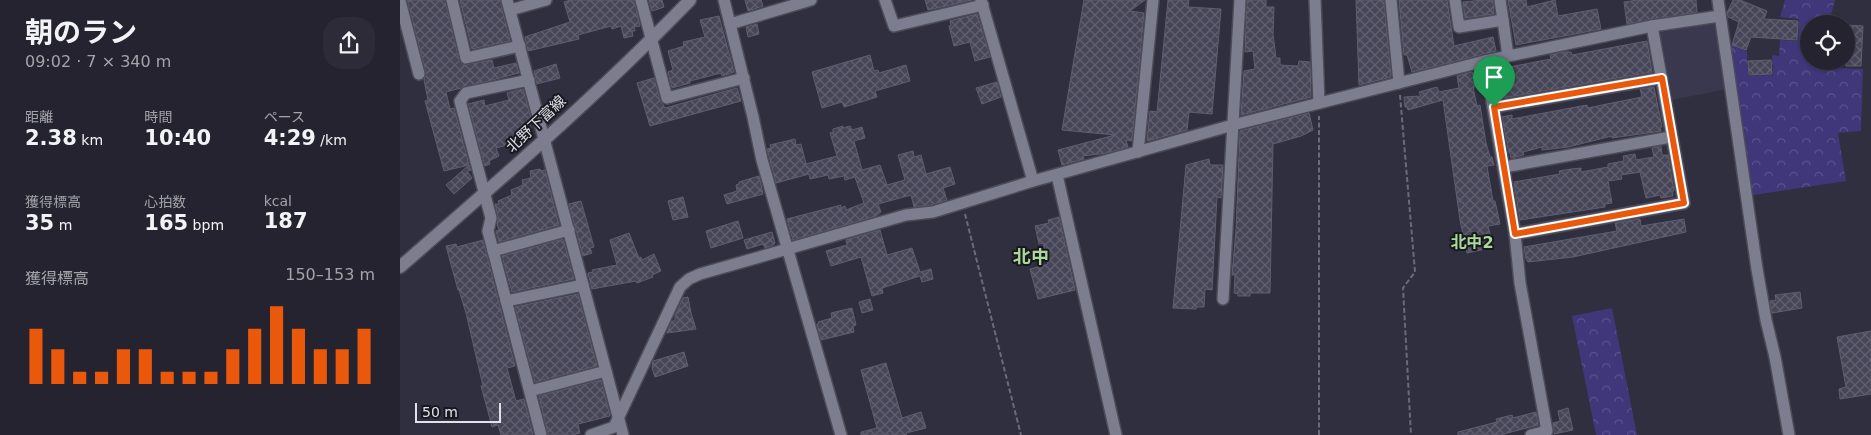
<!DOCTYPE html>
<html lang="ja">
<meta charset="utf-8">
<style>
:root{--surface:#24232f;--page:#2c2b37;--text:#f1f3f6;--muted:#a3a4aa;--line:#41404b;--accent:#ea580c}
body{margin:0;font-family:"DejaVu Sans","Noto Sans JP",sans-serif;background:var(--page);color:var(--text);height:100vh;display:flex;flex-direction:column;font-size:19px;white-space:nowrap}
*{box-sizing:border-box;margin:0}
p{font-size:16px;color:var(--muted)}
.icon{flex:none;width:28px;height:28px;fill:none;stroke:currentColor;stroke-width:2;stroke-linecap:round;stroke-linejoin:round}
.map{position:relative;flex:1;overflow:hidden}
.panel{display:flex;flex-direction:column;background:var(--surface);width:400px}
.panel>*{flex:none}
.controls{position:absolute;left:1400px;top:15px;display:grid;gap:10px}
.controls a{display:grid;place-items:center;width:55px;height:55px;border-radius:50%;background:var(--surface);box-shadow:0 1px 4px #0004,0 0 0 1px var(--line);font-size:25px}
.scale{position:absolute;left:15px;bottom:12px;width:86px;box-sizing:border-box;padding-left:5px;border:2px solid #e1e1ec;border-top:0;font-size:14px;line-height:18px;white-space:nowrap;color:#e1e1ec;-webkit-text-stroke:4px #18181f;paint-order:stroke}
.pin{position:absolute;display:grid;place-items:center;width:42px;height:42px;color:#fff;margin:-51px -21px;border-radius:50% 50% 50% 0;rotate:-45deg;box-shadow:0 0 5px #0007}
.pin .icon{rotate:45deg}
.round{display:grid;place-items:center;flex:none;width:52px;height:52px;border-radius:20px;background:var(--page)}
.headline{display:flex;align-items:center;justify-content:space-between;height:85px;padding:0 25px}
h1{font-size:28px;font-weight:700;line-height:38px}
.figures{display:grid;grid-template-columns:repeat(3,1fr);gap:8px;height:85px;padding:5px 25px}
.figures div{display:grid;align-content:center}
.figures b{font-size:21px;font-weight:700}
.figures small{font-size:14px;font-weight:400}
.figures p{font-size:14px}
.chart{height:140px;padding:10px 25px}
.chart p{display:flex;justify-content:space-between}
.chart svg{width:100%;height:90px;margin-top:5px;stroke:var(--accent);stroke-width:6}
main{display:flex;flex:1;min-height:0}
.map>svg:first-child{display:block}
</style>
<main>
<section class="panel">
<div class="headline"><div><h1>朝のラン</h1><p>09:02 · 7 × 340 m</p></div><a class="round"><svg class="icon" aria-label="share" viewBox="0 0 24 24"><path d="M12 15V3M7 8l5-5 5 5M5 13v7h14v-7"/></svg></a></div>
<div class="figures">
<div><p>距離</p><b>2.38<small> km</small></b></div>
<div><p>時間</p><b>10:40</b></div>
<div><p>ペース</p><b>4:29<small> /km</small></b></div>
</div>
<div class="figures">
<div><p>獲得標高</p><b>35<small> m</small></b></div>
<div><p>心拍数</p><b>165<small> bpm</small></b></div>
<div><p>kcal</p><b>187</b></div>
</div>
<div class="chart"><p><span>獲得標高</span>150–153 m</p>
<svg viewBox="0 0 160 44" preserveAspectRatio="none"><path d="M5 44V17M15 44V27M25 44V38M35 44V38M45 44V27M55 44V27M65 44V38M75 44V38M85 44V38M95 44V27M105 44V17M115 44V6M125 44V17M135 44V27M145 44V27M155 44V17"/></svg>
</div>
</section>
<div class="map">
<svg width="1471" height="435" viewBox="0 0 1471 435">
<defs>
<pattern id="forest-crowns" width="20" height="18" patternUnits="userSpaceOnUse" patternTransform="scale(1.25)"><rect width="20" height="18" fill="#40367a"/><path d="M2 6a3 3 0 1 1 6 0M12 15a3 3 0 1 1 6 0" fill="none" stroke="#5b538d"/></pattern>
<pattern id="building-cross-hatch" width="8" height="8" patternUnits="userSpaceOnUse" patternTransform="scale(1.25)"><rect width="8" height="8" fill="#474658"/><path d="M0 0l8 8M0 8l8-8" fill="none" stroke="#616070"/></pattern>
</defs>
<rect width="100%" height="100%" fill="#302f3f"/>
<polygon fill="#39384e" points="1316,22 1327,89 1272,100 1260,31"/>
<g fill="url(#forest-crowns)">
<polygon points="1385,0 1435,0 1430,19 1435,20 1435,24 1409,24 1409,61 1433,61 1432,68 1463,69 1461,131 1438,133 1446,181 1353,195 1330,45 1347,51 1348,76 1373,75 1372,55 1379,56 1380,40 1398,41 1399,19 1380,17"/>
<polygon points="1212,308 1237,435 1196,435 1172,316"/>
</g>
<g fill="url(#building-cross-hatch)" stroke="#5f5e71">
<polygon points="7,0 45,0 59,60 63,65 92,60 94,68 116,63 119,73 46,92 50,109 54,108 69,165 44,171 25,101 28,100 24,80 26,72"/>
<polygon points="60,0 100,0 110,41 72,49"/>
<polygon points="170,0 234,0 240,26 234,27 235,31 232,31 233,36 224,38 221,26 212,29 211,26 178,35 179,39 128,51 125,37 170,22 164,2"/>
<polygon points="249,0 262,0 264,7 252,11"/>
<polygon points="345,0 361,0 363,6 348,11"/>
<polygon points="525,0 572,0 528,10"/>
<polygon points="684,0 745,0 730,11 744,13 732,141 726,140 728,147 707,153 683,156 684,159 662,165 658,150 715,135 662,130"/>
<polygon points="768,0 789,0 788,7 821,9 812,114 789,112 787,130 747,141 750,111 757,112"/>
<polygon points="847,0 866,0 866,7 874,7 873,34 876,58 880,58 880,65 898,66 899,61 910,62 911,97 841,115 844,71 855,69 853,51 845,52"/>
<polygon points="956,0 984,0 991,77 959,85"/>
<polygon points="999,0 1047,0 1054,46 1093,37 1096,51 1012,72 1007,55 1004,55"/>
<polygon points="1083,0 1093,0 1094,14 1065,18 1063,2"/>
<polygon points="1108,0 1126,0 1127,7 1155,0 1158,16 1197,9 1201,29 1116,45"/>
<polygon points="1238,0 1296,0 1297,12 1227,24 1224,2"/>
<polygon points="1333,0 1340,0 1367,11 1364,19 1398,21 1397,40 1351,37 1346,50 1332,45 1339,22 1328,17 1327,13"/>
<polygon points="577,14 590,57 575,61 570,42 554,46 549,26 551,26 550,21"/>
<polygon points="319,16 334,72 322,76 321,73 317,74 290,81 290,83 272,88 268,72 273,70 268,51 284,46 283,42 305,37 300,20"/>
<polygon points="357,24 359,34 348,37 346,27"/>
<polygon points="1446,25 1463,26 1461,66 1446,66"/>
<polygon points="1247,41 1252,72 1103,98 1101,82 1096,83 1094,70 1151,59 1150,55 1163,52 1171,52 1172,55"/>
<polygon points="470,55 474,71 478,70 479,73 506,65 510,81 475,91 477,97 461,102 444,107 442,102 422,108 412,72"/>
<polygon points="1371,60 1372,74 1349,75 1348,61"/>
<polygon points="156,64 160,78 137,84 134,71"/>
<polygon points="1072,72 1074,78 1076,77 1077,87 1073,87 1077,106 1080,105 1086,143 1090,157 1092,157 1094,165 1087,166 1093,201 1095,201 1100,224 1088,226 1093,245 1089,246 1090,248 1067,253 1060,220 1043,100 1008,110 1007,107 1005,107 1004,97 1021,96 1019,92 1037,87 1039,92 1059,88 1057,76"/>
<polygon points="254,78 260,100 265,108 337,88 341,101 250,126 237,83"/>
<polygon points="597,82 601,97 582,104 576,88"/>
<polygon points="1254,87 1262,127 1260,127 1261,131 1212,138 1212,136 1168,147 1142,150 1142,147 1123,152 1124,155 1111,158 1110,153 1109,153 1102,117 1112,115 1112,119 1187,105 1188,108 1207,104 1242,97 1240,89"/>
<polygon points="123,89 131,118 128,118 131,128 127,129 127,131 125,133 116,135 117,139 110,141 111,144 96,148 99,156 89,161 90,164 85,166 68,104 84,100 85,106 109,100 107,93"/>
<polygon points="909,113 913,130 901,136 873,144 870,293 850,293 850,296 838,296 838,294 834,293 835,275 832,275 836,230 840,131"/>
<polygon points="443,126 443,128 450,126 452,130 462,127 465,138 454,141 462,170 480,165 487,185 505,180 498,155 513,151 514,157 521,155 526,174 550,167 555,184 543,188 547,200 531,205 514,207 511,195 478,204 481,212 476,216 393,240 387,219 441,205 441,208 445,206 446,210 464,203 455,177 445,180 444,176 429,179 428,175 410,179 409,174 376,183 367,149 371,148 370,145 395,139 396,145 401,144 406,164 437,156 430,133 433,132 433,129"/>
<polygon points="1261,146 1262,155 1268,155 1274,191 1272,191 1273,196 1261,198 1260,195 1246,198 1240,172 1221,175 1222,179 1208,181 1212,203 1205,204 1205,207 1120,220 1114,182 1160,174 1159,171 1171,169 1181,168 1181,172 1208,167 1208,164 1224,161 1223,156 1235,154 1236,160 1254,157 1252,148"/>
<polygon points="809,159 810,165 823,165 821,198 817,197 812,290 805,289 804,307 797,307 796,309 773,308 786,165"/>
<polygon points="69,165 71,170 67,171 72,178 54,194 46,185"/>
<polygon points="140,169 141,171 145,170 159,225 99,242 96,231 99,230 97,224 98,217 95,204 99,204 98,201 112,195 111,190 123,185 122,180 131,178 130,171"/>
<polygon points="359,176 363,194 327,204 324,195 337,191 336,185 339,184 339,182"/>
<polygon points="283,197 288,217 273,220 268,201"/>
<polygon points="181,201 194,247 190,248 192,253 183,256 169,204"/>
<polygon points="659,217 675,290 638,299 630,269 648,264 643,243 639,244 635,226 649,223 648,220"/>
<polygon points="1240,219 1241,226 1284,219 1286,232 1173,257 1128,262 1126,259 1124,247 1217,231 1215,223"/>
<polygon points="338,221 343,238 311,248 306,231"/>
<polygon points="480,230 487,255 512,248 520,272 531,269 533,279 522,282 520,276 482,288 483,293 472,296 461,257 431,266 426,251 447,245 446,240"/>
<polygon points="372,232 375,243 373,245 365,248 363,244 347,249 344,240"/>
<polygon points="229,233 239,258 241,257 242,260 254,254 261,271 252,275 253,277 237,283 236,281 192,289 188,273 193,272 192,270 217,265 210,240"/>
<polygon points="163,239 174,279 112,292 102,256"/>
<polygon points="83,240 115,366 107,368 116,401 124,399 133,435 101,435 98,425 92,427 87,408 81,386 83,386 66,313 59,290 58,290 46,246 56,244 57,247"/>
<polygon points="1400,292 1402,308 1372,313 1370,301 1376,300 1375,295"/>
<polygon points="178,294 197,366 135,382 115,307"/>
<polygon points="288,297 291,313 296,329 267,333 272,321 275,321 275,316 283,298"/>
<polygon points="470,299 473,310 462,313 459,302"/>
<polygon points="452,308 456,325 453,326 454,332 421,340 417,324 419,323 418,322 432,318 431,313"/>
<polygon points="1471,331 1471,394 1440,399 1439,389 1446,387 1437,337"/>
<polygon points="284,352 288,366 255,377 252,368 253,361"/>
<polygon points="486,363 502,418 521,412 526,428 506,433 507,435 461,435 461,432 477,428 461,370"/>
<polygon points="201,380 210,416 178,424 180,433 173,435 148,435 139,396"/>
<polygon points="1168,408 1173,430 1154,434 1153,423 1160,421 1158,411"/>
<polygon points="1136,412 1138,425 1100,435 1058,435 1058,432 1097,422 1096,419 1112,415 1113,418"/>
</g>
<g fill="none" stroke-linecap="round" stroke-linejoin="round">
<defs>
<g id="minor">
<polyline points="52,0 66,58 120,46"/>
<polyline points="107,0 223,435"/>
<polyline points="241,0 267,98 344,78"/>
<polyline points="324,0 353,117 362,160 441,435"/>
<polyline points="485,0 494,26 583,5"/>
<polyline points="581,0 633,181"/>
<polyline points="915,0 919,103"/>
<polyline points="991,0 999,83"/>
<polyline points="1055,0 1059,27 1103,20 1100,0"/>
<polyline points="1318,0 1357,269 1366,320 1375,357 1389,435"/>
<polyline points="0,1 19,74"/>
<polyline points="110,10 146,0"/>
<polyline points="1103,20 1108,56"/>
<polyline points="330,24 411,0"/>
<polyline points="1085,61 1115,234 1120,283 1147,431 1131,435"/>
<polyline points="129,80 66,93 60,101 91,218 88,231 141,435"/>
<polyline points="1094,107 1262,78"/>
<polyline points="738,152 753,0"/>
<polyline points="1104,167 1271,137"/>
<polyline points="657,175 716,435"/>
<polyline points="1115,234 1284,203 1252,26"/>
<polyline points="93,251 169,230"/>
<polyline points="823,299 840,0"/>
<polyline points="106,301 183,285"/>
<polyline points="130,391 206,371"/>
<polyline points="191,435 214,427 280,287 289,279 300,274 506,215 533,212 633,181 833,125 1085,61 1252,26 1320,16"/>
</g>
<path id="tertiary" d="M0,267C99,181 199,94 290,0"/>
</defs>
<use href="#minor" stroke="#4c4c59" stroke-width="14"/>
<use href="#tertiary" stroke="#4c4c59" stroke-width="15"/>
<g stroke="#6b6a78" stroke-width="2" stroke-dasharray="5 2.5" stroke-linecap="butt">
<polyline points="1000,95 1015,272 1003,288 1011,435"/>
<polyline points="565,214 621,435"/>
<polyline points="919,435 919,116"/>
</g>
<use href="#minor" stroke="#7d7d90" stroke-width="11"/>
<use href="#tertiary" stroke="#7d7d90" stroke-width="12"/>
</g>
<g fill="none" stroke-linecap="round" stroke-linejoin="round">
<defs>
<polygon id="route" points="1262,78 1284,203 1115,234 1094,107"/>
</defs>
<use href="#route" stroke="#fff" stroke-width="10"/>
<use href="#route" stroke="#ea580c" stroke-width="6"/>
</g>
<g text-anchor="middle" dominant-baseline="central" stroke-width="4" stroke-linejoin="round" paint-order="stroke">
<g font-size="15" fill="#e1e1ec" stroke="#18181f">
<text transform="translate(136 124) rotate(-43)">北野下富線</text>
</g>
<g font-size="16" font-weight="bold" fill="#acd998" stroke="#18181f">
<text x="1072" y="242">北中2</text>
</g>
<g font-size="18" font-weight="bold" fill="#acd998" stroke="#18181f">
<text x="631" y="256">北中</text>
</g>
</g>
</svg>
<div class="controls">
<a><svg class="icon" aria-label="locate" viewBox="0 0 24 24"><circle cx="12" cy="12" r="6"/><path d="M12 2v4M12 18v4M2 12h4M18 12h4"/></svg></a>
</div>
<div class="scale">50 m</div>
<div class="pin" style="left:1094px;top:107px;background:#1e9e55"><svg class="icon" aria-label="arrive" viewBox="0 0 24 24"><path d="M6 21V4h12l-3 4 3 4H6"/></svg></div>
</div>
</main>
